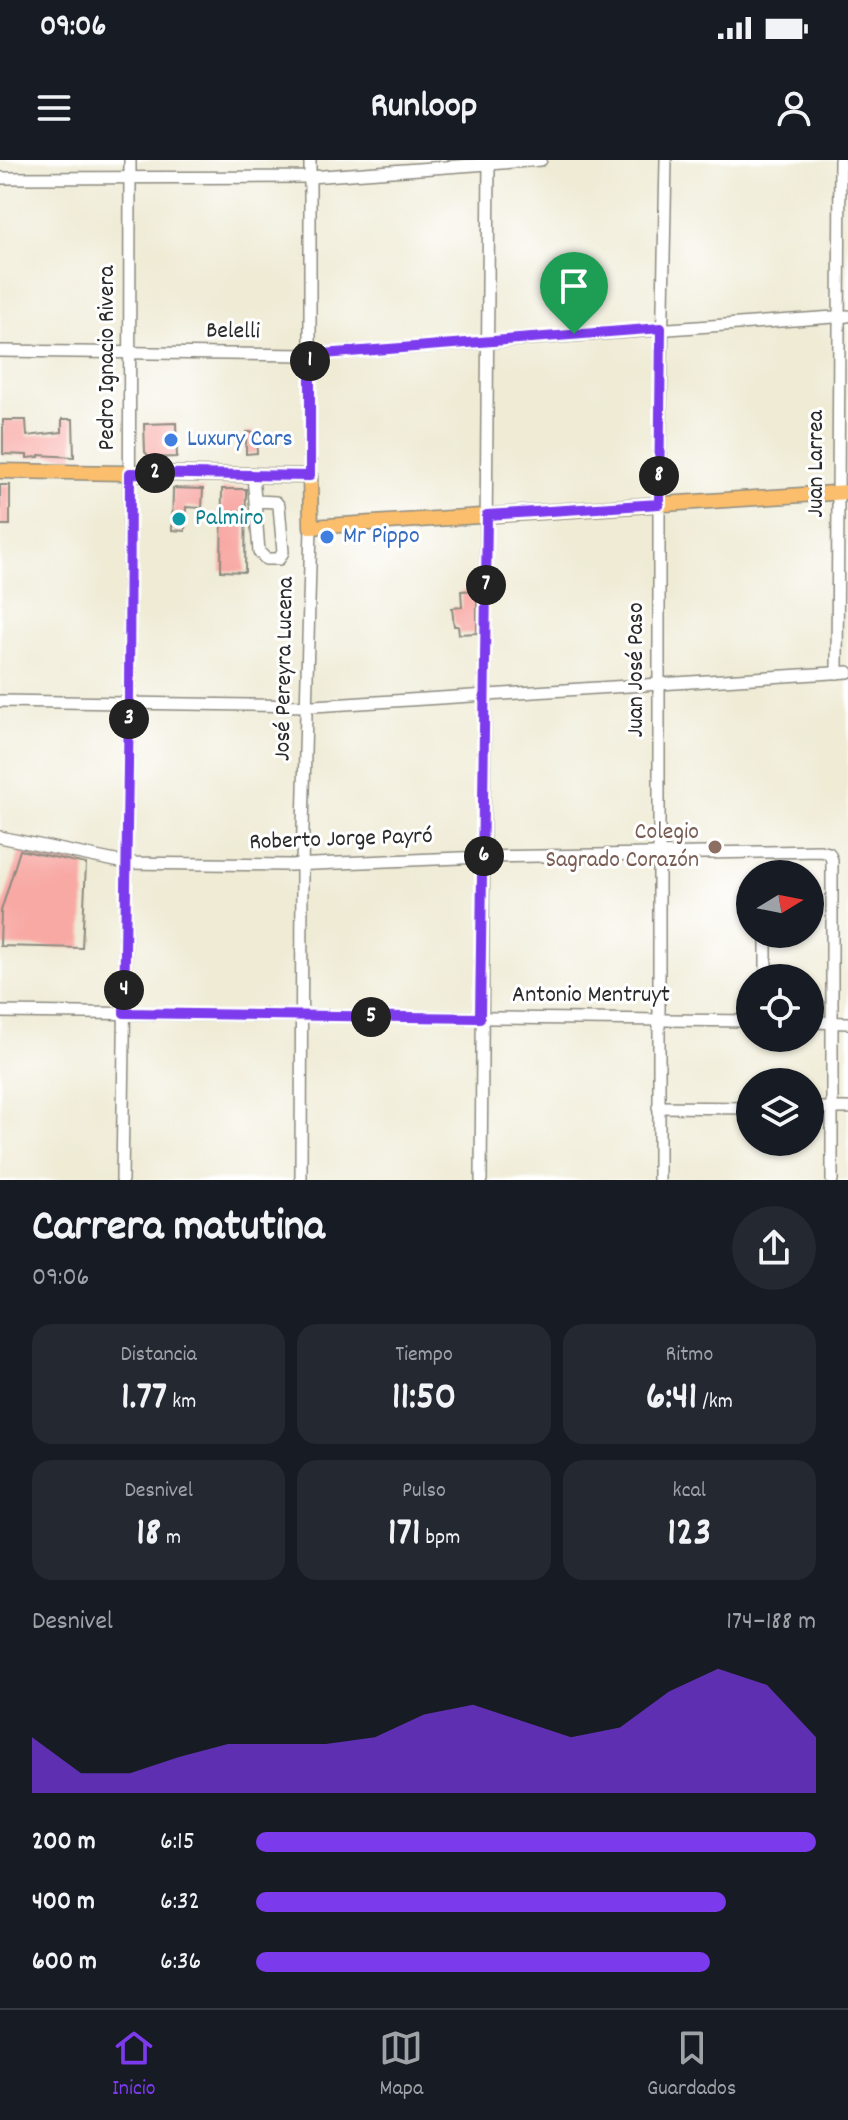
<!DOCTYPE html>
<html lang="es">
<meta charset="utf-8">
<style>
:root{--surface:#171b24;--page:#242831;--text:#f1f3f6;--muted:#9ea1a6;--line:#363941;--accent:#7c3aed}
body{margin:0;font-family:Dekko,sans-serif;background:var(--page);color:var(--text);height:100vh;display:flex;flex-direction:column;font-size:30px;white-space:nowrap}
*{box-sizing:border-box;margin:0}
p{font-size:26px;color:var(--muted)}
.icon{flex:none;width:44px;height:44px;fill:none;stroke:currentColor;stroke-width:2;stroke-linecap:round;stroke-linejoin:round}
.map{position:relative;height:1020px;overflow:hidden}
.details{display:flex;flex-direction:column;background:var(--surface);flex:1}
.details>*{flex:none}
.needle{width:52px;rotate:80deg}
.tools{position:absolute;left:736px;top:700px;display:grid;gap:16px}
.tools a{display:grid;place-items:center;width:88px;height:88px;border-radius:50%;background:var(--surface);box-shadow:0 2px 6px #0004;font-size:40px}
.pin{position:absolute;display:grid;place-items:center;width:68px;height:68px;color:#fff;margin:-82px -34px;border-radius:50% 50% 50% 0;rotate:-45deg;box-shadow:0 0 8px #0007}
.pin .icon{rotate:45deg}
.km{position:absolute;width:40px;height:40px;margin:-20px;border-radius:50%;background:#222;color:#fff;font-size:22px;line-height:40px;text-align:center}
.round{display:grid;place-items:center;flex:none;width:84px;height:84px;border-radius:42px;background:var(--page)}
.overview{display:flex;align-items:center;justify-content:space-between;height:136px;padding:0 32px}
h1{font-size:44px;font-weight:800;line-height:60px}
.stats{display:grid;grid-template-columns:repeat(3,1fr);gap:12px;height:136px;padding:8px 32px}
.stats div{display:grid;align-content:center;border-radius:20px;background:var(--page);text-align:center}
.stats b{font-size:40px;font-weight:800}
.stats small{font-size:22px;font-weight:400}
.stats p{font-size:22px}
.chart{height:224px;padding:16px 32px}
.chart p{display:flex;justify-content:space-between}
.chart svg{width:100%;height:144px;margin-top:8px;fill:var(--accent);opacity:.7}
ul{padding:0 32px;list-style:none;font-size:26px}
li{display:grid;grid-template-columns:128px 96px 1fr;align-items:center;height:60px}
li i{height:20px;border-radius:10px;background:var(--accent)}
.status{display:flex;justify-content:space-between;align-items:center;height:56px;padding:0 40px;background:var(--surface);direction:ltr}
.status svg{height:22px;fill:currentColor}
header{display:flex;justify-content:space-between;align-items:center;height:104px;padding:0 32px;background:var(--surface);font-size:36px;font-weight:800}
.menu{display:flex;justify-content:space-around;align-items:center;height:112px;border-top:2px solid var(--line);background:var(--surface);font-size:22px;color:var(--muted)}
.menu a{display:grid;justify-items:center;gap:4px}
.menu .on{color:var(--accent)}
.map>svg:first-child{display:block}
</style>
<div class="status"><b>09:06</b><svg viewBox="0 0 49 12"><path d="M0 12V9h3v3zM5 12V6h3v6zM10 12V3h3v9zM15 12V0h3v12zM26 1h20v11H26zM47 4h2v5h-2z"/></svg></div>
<header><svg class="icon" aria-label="menu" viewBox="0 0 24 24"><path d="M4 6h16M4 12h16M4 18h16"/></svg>Runloop<svg class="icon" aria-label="person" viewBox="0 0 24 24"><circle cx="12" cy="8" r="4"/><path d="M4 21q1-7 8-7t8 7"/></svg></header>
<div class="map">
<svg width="848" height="1020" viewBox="0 0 848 1020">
<rect width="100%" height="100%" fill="#fff"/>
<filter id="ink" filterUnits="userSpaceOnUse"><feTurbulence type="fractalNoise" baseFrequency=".0125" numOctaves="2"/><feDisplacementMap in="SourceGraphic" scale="16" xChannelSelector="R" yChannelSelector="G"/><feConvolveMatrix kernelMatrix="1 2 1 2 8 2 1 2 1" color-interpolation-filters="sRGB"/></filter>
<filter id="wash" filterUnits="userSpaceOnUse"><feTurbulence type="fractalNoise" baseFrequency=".006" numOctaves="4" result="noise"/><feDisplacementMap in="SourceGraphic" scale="32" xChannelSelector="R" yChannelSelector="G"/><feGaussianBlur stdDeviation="1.8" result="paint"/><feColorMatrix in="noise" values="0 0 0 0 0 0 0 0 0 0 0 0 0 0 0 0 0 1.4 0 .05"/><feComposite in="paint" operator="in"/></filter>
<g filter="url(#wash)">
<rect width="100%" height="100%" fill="#efebd5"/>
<g id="blocks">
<g fill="#f8a9a4">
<polygon points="62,259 73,259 74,297 39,295 39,297 27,298 27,295 3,294 3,260 26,260 27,276 62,272"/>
<polygon points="176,263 177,297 150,298 145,292 144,264"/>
<polygon points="246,272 256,272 257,293 246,294"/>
<rect x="0" y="325" width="10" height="40"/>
<polygon points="173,328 203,329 202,348 186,347 185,371 172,370"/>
<polygon points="222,329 246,329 245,412 221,411"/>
<polygon points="477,430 477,473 459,474 458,466 454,466 452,448 462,447 461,431"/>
<polygon points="20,690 86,704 82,788 0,786 1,751"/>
</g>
</g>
</g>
<g filter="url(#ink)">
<use href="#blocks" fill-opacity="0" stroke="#8d8b80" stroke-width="2"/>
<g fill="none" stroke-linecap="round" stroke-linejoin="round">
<defs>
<g id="minor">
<polyline points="0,18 310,17 541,0"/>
<polyline points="0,191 310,195 848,156"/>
<polyline points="253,315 259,392 266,399 279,399 283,392 279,346 276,342 256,341"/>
<polyline points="310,316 310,0"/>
<polyline points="837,513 840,0"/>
<polyline points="0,541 314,546 848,512"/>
<polyline points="0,677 125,703 290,705 484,697 820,691 829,693 832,700 832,1020"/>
<polyline points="766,818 766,774"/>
<polyline points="0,852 750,861"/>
<polyline points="810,862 848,863"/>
<polyline points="658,947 750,948"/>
<polyline points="810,948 848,948"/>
<polyline points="122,1020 129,543 130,0"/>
<polyline points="301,1020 302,705 311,367"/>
<polyline points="481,1020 489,0"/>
<polyline points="659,1020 659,344 666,0"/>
</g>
<polyline id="major" points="0,311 310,316 311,367 848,332"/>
</defs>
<use href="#minor" stroke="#8d8b80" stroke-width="14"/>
<use href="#major" stroke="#8d8b80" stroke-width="17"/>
<use href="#minor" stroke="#fff" stroke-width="11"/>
<use href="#major" stroke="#fabe6d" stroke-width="14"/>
</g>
</g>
<g fill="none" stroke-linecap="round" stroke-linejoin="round" filter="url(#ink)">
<defs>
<polygon id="route" points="661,168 659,344 487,355 480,858 124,853 129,543 130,313 310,316 310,195"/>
</defs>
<use href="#route" stroke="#fff" stroke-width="16"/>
<use href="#route" stroke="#7c3aed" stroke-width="10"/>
</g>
<g fill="#3f7fe0" stroke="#fff" stroke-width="3">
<circle cx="171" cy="280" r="8"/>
<circle cx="327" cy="377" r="8"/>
</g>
<circle fill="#0f9aa8" stroke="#fff" stroke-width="3" cx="179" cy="359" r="8"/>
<circle fill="#8d6e63" stroke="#fff" stroke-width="3" cx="715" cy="687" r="8"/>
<g text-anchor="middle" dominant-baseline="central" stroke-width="6" stroke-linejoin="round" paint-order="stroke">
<g font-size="24" fill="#2b2b2b" stroke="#fff">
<text transform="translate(233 172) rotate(1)">Belelli</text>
<text transform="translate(108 198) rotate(-90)">Pedro Ignacio Rivera</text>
<text transform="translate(817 304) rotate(-90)">Juan Larrea</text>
<text transform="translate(285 509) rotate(-89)">José Pereyra Lucena</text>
<text transform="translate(637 510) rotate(-90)">Juan José Paso</text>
<text transform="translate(341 680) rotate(-2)">Roberto Jorge Payró</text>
<text x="591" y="836">Antonio Mentruyt</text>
</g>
<g font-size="24" fill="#366cbe" stroke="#fff" text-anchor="start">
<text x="187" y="280">Luxury Cars</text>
<text x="343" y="377">Mr Pippo</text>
</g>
<g font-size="24" fill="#0d838f" stroke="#fff" text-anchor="start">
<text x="195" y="359">Palmiro</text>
</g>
<g font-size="24" fill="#785e54" stroke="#fff" text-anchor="end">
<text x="699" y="673">Colegio<tspan x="699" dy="28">Sagrado Corazón</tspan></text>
</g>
</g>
</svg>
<div class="tools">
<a><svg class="needle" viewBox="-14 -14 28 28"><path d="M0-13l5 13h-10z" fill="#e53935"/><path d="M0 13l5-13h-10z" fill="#9ea1a6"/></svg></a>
<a><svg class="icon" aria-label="locate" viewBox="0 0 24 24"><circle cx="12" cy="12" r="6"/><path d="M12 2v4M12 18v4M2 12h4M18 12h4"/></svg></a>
<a><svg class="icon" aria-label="layers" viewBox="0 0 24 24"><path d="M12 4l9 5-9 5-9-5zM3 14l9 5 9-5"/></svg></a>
</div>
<div class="pin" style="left:574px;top:174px;background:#1e9e55"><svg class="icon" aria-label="arrive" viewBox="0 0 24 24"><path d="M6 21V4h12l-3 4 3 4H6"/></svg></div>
<b class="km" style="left:310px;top:201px">1</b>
<b class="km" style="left:155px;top:313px">2</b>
<b class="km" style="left:129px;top:559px">3</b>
<b class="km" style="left:124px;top:830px">4</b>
<b class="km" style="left:371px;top:857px">5</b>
<b class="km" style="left:484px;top:696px">6</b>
<b class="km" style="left:486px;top:425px">7</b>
<b class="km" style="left:659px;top:316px">8</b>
</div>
<section class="details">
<div class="overview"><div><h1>Carrera matutina</h1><p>09:06</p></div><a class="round"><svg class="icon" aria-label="share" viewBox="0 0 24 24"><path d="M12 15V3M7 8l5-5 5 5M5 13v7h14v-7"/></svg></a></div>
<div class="stats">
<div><p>Distancia</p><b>1.77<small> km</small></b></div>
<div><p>Tiempo</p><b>11:50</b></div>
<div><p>Ritmo</p><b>6:41<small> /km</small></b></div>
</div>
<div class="stats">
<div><p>Desnivel</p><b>18<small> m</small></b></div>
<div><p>Pulso</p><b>171<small> bpm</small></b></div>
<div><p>kcal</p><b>123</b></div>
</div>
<div class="chart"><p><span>Desnivel</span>174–188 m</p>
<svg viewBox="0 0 160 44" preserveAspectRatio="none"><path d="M0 44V27L10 38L20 38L30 33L40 29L50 29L60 29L70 27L80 20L90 17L100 22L110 27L120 24L130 13L140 6L150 11L160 27V44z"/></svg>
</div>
<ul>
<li><b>200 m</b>6:15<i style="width:100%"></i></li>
<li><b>400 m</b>6:32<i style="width:84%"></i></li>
<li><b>600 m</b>6:36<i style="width:81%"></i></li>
</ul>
</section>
<nav class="menu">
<a class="on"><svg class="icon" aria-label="home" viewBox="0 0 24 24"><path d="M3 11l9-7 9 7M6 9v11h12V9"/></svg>Inicio</a>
<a><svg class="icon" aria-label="map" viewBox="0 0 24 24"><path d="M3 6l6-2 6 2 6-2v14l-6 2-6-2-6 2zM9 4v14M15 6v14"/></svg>Mapa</a>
<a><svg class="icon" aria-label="saved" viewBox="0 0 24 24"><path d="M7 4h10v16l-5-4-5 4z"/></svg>Guardados</a>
</nav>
